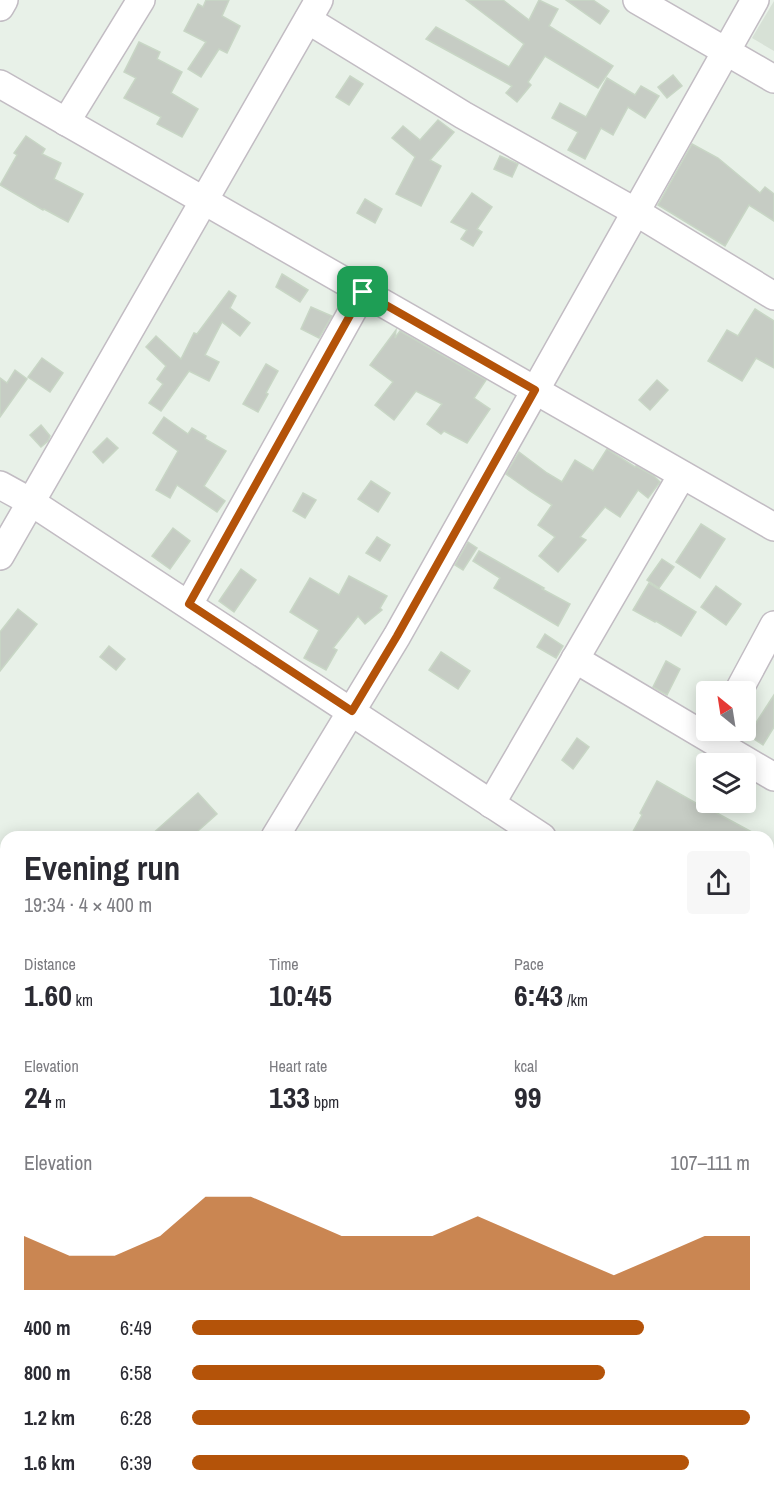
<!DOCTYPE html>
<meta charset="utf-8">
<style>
:root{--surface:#fff;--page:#f7f7f7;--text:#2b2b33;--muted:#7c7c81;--accent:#b45309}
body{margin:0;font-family:"Archivo Narrow",sans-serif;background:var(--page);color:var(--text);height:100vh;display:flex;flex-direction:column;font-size:22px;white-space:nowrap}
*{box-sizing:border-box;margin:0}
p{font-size:20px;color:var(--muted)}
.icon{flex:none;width:33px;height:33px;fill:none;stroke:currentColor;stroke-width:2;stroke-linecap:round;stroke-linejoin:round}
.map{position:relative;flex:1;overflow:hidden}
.panel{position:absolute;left:0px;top:831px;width:774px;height:668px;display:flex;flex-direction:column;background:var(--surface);border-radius:18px 18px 0 0;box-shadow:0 3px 15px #0003}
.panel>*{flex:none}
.needle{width:39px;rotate:330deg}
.buttons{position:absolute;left:696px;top:681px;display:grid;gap:12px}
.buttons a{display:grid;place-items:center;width:60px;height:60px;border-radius:6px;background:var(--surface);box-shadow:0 3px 15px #0003;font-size:30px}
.pin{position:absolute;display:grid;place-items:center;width:51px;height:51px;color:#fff;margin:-26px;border-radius:12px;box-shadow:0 3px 9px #0006}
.round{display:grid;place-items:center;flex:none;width:63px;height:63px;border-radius:6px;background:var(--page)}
.headline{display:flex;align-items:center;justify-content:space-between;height:102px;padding:0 24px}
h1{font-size:33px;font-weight:800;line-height:45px}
.metrics{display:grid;grid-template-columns:repeat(3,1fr);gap:9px;height:102px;padding:6px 24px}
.metrics div{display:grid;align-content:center}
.metrics b{font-size:30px;font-weight:800}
.metrics small{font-size:16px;font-weight:400}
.metrics p{font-size:16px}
.chart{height:168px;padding:12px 24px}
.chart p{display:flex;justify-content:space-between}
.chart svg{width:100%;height:108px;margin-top:6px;fill:var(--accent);opacity:.7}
ul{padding:0 24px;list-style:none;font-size:20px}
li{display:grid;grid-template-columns:96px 72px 1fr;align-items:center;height:45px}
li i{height:15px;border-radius:8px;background:var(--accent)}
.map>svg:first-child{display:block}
</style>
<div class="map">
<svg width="774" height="1498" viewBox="0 0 774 1498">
<rect width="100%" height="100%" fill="#e8f1e8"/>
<polygon fill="#d7e1d6" points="774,1 774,51 752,38"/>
<g fill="#c6ccc4" stroke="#c8d6c5" stroke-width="1.5">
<polygon points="206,0 229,0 222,16 240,26 227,53 219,49 201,77 188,69 206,42 184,31 198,4 203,7"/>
<polygon points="466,0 503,0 529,20 539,0 558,9 549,26 613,66 598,88 545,56 528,82 531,85 517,102 506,93 512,86 426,39 436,27 509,67 524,44"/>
<polygon points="566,0 593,0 609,11 600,24"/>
<polygon points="139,42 160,52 157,59 182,72 171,93 198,109 182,137 157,124 161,117 124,98 136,78 124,72"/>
<polygon points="673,75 682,86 667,98 658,87"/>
<polygon points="350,76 363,84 349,105 336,97"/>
<polygon points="607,78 635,95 641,86 659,96 645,118 628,107 613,135 601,128 585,159 568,150 578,132 552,118 560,103 586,117"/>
<polygon points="438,120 454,132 430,160 441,166 421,206 396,194 415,157 392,138 403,126 420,140"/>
<polygon points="26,136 45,149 42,154 61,163 54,179 83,194 68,222 44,209 43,210 0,185 17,155 14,153"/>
<polygon points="692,144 718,158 760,193 765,187 774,194 774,221 749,205 725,246 658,205"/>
<polygon points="500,156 518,164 512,177 494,169"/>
<polygon points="472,193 492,207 477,229 482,232 473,246 461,239 467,230 451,222"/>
<polygon points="365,199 382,209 375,223 357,213"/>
<polygon points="282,274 308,290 300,302 276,287"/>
<polygon points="229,291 236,296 230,308 250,323 240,336 222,322 205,355 219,362 209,381 189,371 161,411 149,403 163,384 157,379 166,366 146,347 156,336 181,359 194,333 197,334"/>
<polygon points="311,307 332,316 319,338 301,329"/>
<polygon points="755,309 774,321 774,368 756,358 742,381 708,361 727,330 738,336"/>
<polygon points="396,330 395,338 400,331 486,380 474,398 490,409 467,443 444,431 441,434 427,424 442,404 416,391 394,420 375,405 393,382 370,365"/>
<polygon points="42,358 63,373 50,392 28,377"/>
<polygon points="266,364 278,371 266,393 268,394 258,412 243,404"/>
<polygon points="15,370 27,379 0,417 0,378 7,383"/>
<polygon points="657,380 668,390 650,410 639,400"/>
<polygon points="164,417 188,434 192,428 206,436 205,439 226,451 204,486 225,501 217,512 177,485 170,498 156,490 178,451 153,433"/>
<polygon points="41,425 50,436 48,441 41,447 30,435"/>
<polygon points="107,438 118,448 103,463 93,452"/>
<polygon points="607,449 635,467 636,466 654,476 660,482 648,498 638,490 620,517 605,507 580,537 586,540 558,572 539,556 555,537 538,525 552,505 530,491 506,474 519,452 547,473 562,482 575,460 593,471"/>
<polygon points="371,481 390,493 378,512 358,499"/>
<polygon points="303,493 316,500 305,518 293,511"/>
<polygon points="701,524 725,539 700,578 676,562"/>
<polygon points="173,528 190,541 170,569 152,556"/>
<polygon points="377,537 390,545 380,561 366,553"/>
<polygon points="468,542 477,548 463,570 455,565"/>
<polygon points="479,551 544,588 542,589 570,604 558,626 494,588 500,578 473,561"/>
<polygon points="662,559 674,567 659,588 647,580"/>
<polygon points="241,569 256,580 234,612 219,601"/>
<polygon points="349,576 387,596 380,608 382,610 365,624 358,616 333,648 337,650 326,670 304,658 319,630 290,612 310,578 339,595"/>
<polygon points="649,583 696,612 681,636 656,621 655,622 633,610"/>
<polygon points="716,586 741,604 726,625 701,607"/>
<polygon points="18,609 37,624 0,671 0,632"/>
<polygon points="545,634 563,646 556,658 537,647"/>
<polygon points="109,646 125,659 116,670 100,657"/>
<polygon points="441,652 470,671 458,689 429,670"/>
<polygon points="666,661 680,669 667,695 653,687"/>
<polygon points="774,695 774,727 763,745 748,735"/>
<polygon points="577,738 589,747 573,769 562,760"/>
<polygon points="657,781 701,806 702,805 761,837 630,837 642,815 640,813"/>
<polygon points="198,793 217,814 191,837 149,837"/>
</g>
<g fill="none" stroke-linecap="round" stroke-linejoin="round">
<defs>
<g id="minor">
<polyline points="637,0 774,79"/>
<polyline points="0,7 4,0"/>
<polyline points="308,20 463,115 636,212 774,296"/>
<polyline points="0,84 774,527"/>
<polyline points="66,122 141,0"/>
<polyline points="0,485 31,502 542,837"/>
<polyline points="0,556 319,0"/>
<polyline points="189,604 363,292"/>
<polyline points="575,659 774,777"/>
<polyline points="738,692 774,625"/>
<polyline points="491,804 682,475"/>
<polyline points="275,837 397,636 755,0"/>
<polyline points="768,935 774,925"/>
<polyline points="768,993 774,1000"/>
<polyline points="0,1108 6,1112"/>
<polyline points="768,1292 774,1295"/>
<polyline points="679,1492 689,1498"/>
<polyline points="396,1498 399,1492"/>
<polyline points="582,1498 585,1492"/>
</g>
</defs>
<use href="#minor" stroke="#c2bcc3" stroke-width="30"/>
<use href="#minor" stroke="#fff" stroke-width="27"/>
</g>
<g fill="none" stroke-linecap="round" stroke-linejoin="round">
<defs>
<polygon id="route" points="363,292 535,390 397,636 352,711 189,604"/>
</defs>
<use href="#route" stroke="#fff" stroke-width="12"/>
<use href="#route" stroke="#b45309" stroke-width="8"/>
</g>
</svg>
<div class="buttons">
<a><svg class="needle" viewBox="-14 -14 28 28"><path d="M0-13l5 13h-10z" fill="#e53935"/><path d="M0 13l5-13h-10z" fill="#7c7c81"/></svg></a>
<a><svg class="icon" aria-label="layers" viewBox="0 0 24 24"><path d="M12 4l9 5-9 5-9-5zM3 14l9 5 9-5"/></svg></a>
</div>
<div class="pin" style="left:363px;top:292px;background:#1e9e55"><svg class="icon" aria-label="arrive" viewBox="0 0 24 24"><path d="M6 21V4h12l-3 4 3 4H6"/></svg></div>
<section class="panel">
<div class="headline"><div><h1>Evening run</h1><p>19:34 · 4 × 400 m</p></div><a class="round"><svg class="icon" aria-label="share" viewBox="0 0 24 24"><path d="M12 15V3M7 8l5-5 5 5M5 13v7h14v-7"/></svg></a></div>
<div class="metrics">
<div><p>Distance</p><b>1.60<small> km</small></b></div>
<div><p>Time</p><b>10:45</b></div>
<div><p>Pace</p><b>6:43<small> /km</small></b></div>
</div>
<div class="metrics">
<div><p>Elevation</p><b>24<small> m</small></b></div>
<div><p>Heart rate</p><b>133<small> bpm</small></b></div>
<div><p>kcal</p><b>99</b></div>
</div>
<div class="chart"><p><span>Elevation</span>107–111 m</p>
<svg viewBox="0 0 160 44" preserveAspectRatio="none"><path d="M0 44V22L10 30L20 30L30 22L40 6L50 6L60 14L70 22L80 22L90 22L100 14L110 22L120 30L130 38L140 30L150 22L160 22V44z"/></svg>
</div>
<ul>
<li><b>400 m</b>6:49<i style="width:81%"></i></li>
<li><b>800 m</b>6:58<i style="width:74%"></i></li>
<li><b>1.2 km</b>6:28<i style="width:100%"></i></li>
<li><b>1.6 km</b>6:39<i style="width:89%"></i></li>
</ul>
</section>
</div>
